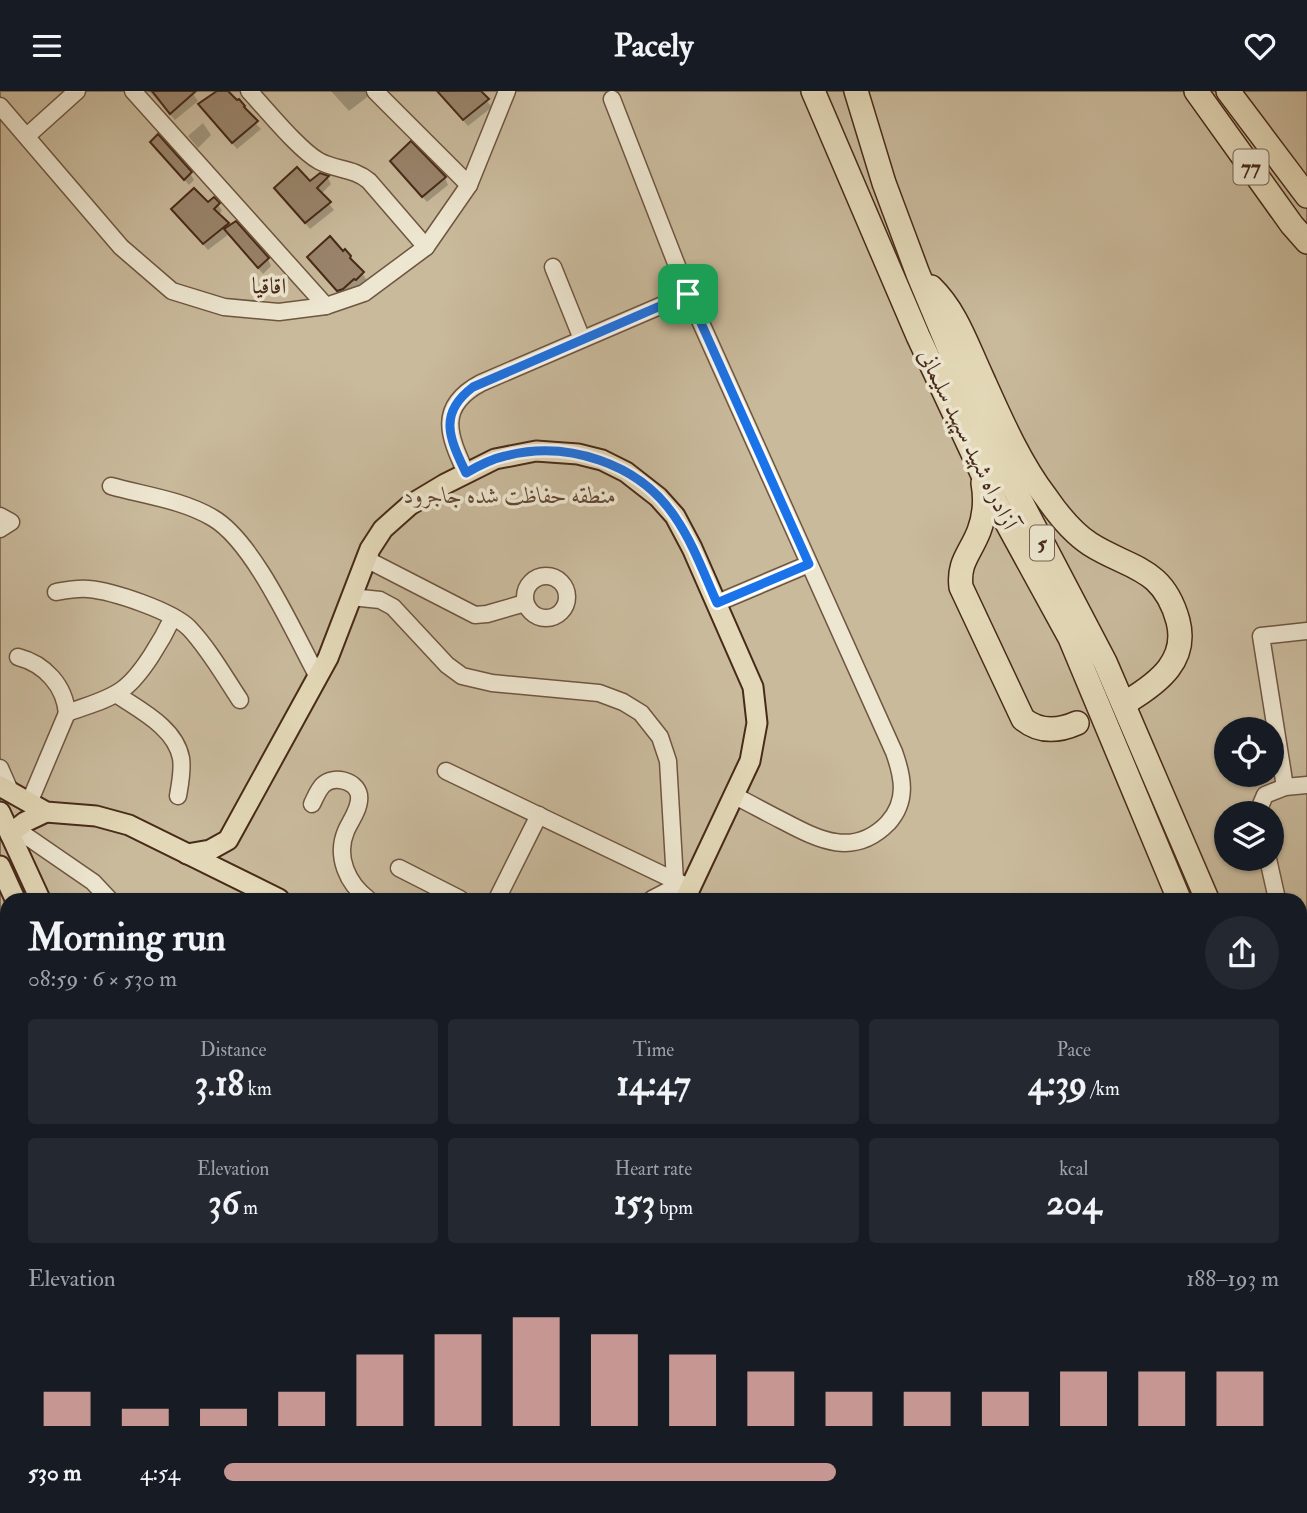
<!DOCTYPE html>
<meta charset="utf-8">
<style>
:root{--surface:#171b24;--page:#242831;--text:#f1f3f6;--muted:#9ea1a6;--accent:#c59692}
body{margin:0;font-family:"IM FELL Double Pica",Amiri,serif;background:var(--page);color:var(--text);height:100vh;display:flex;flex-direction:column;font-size:26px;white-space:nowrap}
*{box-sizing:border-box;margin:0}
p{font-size:23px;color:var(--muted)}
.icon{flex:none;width:38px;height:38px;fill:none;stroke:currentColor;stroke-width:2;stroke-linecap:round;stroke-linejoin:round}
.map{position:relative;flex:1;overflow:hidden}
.drawer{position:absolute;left:0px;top:802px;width:1307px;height:621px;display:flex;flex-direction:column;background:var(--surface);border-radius:21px 21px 0 0;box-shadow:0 2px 5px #0004}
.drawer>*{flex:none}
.controls{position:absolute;left:1214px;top:626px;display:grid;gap:14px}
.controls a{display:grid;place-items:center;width:70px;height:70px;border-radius:50%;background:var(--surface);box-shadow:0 2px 5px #0004;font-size:35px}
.pin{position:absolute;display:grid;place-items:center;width:60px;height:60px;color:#fff;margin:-30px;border-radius:14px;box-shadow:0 4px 10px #0006}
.round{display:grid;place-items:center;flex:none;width:74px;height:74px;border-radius:37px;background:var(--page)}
.headline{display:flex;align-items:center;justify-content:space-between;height:119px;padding:0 28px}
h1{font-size:38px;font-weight:700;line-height:52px}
.stats{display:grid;grid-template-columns:repeat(3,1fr);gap:10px;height:119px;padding:7px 28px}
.stats div{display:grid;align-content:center;border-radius:7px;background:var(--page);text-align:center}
.stats b{font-size:35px;font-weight:700}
.stats small{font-size:19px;font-weight:400}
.stats p{font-size:19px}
.chart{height:196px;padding:14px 28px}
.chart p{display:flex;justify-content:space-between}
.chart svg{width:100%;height:126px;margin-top:7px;stroke:var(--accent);stroke-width:6}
ul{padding:0 28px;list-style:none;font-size:23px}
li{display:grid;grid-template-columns:112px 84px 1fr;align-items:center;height:52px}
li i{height:18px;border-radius:9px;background:var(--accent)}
header{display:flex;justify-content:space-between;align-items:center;height:91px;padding:0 28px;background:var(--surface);font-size:32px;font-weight:700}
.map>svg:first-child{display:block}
</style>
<header><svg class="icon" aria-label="menu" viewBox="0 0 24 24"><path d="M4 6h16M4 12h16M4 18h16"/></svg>Pacely<svg class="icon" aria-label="heart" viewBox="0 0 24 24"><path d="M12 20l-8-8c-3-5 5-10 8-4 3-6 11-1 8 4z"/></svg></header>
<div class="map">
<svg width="1307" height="1422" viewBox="0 0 1307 1422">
<rect width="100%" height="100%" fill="#e3d8b7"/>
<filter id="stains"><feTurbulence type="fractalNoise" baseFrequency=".00286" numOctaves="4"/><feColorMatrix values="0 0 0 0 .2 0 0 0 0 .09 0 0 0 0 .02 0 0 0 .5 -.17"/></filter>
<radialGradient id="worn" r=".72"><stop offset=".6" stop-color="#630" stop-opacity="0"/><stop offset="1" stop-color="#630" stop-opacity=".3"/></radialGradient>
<path fill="#c9ba9c" stroke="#88725a" stroke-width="2" fill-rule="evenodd" d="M0,0H1307V1422H0ZM1227,639H1272V684H1227ZM1227,723H1272V768H1227ZM7,808H1300V1416H7Z"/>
<g fill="#0003">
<polygon points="149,0 191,0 198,10 175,29"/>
<polygon points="220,0 226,0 261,38 237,58 205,20"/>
<polygon points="331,0 371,0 366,7 349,20"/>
<polygon points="437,0 478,0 492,16 468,35"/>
<polygon points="203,32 211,44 198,57 188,45"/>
<polygon points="157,58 190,82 194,89 189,94"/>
<polygon points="396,77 445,87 448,94 427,111"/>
<polygon points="320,84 328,87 331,93 321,103 334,119 310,138 276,97 310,92"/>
<polygon points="207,113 218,113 222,120 218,124 268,168 271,175 263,183 229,143 208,159 177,125"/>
<polygon points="343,162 350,166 367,189 342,206 309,167"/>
</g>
<g fill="#99846b" stroke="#482a19" stroke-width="2">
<polygon points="152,0 196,0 170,23"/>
<polygon points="217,0 228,0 237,9 239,8 245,15 244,16 258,30 232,52 198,13"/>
<polygon points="437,0 481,0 489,8 463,29"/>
<polygon points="158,43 192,81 184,89 150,51"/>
<polygon points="411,50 446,86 422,106 390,70"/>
<polygon points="297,76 310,90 320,82 329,85 317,97 331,111 305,132 274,97"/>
<polygon points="194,97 208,111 214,106 220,112 214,118 229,132 203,153 171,118"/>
<polygon points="236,130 269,167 258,177 224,138"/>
<polygon points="330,145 343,160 345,158 351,165 350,167 364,181 356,189 354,188 343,198 337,200 307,166"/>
</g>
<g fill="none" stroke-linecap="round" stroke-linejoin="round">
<defs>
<g id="minor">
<polyline points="133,0 326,215"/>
<path d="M249,0C266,18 299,59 319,70C335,79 354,77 369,90L426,156"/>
<polyline points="375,0 469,94"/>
<path d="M612,8L688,203L894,661C903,686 908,710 888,732C854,767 819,749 783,730C767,722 751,713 735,705"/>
<polyline points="0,15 121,156 172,200 224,216 279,221 326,215 364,202 426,156 469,94 507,0"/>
<polyline points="27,45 77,0"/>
<polyline points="553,176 582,248"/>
<path d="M466,382C449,345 436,316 481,292L688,203"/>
<path d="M111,395C143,404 183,409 213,427C254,451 294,542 318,586"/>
<polyline points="0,425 11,431 0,438"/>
<polyline points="366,468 475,524 487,523 525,512"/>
<circle cx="546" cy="506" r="21"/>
<path d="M56,501C67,499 77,497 88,498C113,500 172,520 189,537C209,558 224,585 240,609"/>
<polyline points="351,506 380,509 393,516 447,574 462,585 492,592 599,602 623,611 641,622 660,646 668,670 675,790"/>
<polyline points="717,512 809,473"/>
<path d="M18,566C45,573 65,595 67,623"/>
<path d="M116,603C139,619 175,636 181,667C183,679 180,693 178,705"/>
<polyline points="0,677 11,702"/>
<polyline points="446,680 682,793"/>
<polyline points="1285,696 1261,545 1307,540"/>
<path d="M29,712L67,622C85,615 107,610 123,598C142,584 163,547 173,526"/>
<path d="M312,713C315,707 318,699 323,694C333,684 356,689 359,704C361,717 350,730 346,740C335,766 348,793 368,808"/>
<polyline points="1257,723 1265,704 1285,696 1307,694"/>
<polyline points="16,738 93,791 109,808"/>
<polyline points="1268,768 1277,808"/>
<polyline points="399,777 460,808"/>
<polyline points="497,808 539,724"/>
<polyline points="652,808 681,793"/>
<polyline points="1300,887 1307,894"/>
<polyline points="497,1416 500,1422"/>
<polyline points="1005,1416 1008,1422"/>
<polyline points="1097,1416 1099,1422"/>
<polyline points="627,1422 628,1416"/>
<polyline points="706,1422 709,1416"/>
</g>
<g id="major">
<polyline points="0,695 46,721 96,725 129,734 279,808"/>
<polyline points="0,721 40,808"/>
<polyline points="10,743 25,731 46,721"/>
<polyline points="187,763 210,759 228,749 328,567 370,458 383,438 410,414 445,393 495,368 536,360 578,363 602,369 626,381 658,406 675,425 692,457 753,596 757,632 750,670 685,808"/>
<polyline points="0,775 15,808"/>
<polyline points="0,842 7,857"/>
<polyline points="0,908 7,925"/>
<polyline points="227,1416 230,1422"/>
<polyline points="262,1416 265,1422"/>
<polyline points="292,1416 295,1422"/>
<polyline points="320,1416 323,1422"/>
</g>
<g id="highway">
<polyline points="813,0 918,245 996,412 1070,547 1179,808"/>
<polyline points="856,0 884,92 918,183 982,336 1105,571 1207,808"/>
<polyline points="1196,0 1292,134 1307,151"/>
<polyline points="1228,0 1307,105"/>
<path d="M931,196C956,220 967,254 981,284C999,324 1019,371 1046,406C1057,422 1073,442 1090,453C1129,478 1163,475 1178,530C1188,569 1159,591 1130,609"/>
<path d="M983,392C986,409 985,424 979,440C970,463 958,471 961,496L1023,628C1040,642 1059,640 1077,632"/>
<polyline points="1300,1030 1307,1046"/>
<polyline points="1300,1107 1307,1124"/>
<polyline points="1300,1208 1307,1199"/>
<polyline points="1296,1416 1300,1422"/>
</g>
</defs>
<use href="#minor" stroke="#6f5640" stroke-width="19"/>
<use href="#major" stroke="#482a19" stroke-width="23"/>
<use href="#highway" stroke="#482a19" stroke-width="26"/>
<use href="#minor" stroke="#ede6d0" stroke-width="16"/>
<use href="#major" stroke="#e3d8b7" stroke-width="19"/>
<use href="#highway" stroke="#e3d8b7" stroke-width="23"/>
</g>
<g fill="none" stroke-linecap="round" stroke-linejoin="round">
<defs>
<path id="route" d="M688,203L809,473L717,512C704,483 693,452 675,426C639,372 567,349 505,365C491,368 478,375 466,382C450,348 437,323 473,296Z"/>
</defs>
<use href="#route" stroke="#fff" stroke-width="14"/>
<use href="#route" stroke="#1a73e8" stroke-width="9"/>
</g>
<g text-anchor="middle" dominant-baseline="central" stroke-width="7" stroke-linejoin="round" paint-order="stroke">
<g fill="#ede6d0" stroke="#7a6250" stroke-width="2">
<rect x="1233.5" y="58.5" width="35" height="35" rx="5"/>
<rect x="1030" y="434.5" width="24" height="35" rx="5"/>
</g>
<g font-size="21" font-weight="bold" fill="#482a19">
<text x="1251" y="76">77</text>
<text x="1042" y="452">5</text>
</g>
<g font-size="23" fill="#482a19" stroke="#ede6d0">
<text transform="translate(269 195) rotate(1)">اقاقیا</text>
<text transform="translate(968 348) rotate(64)">آزادراه شهید سپهبد سلیمانی</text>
</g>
<g font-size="23" font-style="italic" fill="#624733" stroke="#ede6d0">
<text x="510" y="404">منطقه حفاظت شده جاجرود</text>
</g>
</g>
<rect width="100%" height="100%" filter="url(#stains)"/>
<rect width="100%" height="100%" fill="url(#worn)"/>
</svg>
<div class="controls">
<a><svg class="icon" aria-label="locate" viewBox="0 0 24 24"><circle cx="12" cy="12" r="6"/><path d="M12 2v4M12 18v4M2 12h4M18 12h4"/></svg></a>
<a><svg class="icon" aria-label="layers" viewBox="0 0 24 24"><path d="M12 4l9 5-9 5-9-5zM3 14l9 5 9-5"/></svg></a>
</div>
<div class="pin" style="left:688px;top:203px;background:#1e9e55"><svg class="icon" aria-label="arrive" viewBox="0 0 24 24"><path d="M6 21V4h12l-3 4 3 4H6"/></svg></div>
<section class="drawer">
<div class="headline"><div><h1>Morning run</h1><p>08:59 · 6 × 530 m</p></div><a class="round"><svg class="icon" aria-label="share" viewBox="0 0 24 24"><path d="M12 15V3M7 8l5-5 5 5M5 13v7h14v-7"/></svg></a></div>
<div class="stats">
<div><p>Distance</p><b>3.18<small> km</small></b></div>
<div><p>Time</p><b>14:47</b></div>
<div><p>Pace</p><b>4:39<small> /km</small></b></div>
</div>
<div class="stats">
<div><p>Elevation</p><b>36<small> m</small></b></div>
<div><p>Heart rate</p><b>153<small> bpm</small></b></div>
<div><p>kcal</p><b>204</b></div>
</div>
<div class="chart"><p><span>Elevation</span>188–193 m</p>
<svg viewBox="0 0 160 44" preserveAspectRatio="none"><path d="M5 44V32M15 44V38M25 44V38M35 44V32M45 44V19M55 44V12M65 44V6M75 44V12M85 44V19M95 44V25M105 44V32M115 44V32M125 44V32M135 44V25M145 44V25M155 44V25"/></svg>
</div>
<ul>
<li><b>530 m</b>4:54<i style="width:58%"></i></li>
</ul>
</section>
</div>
